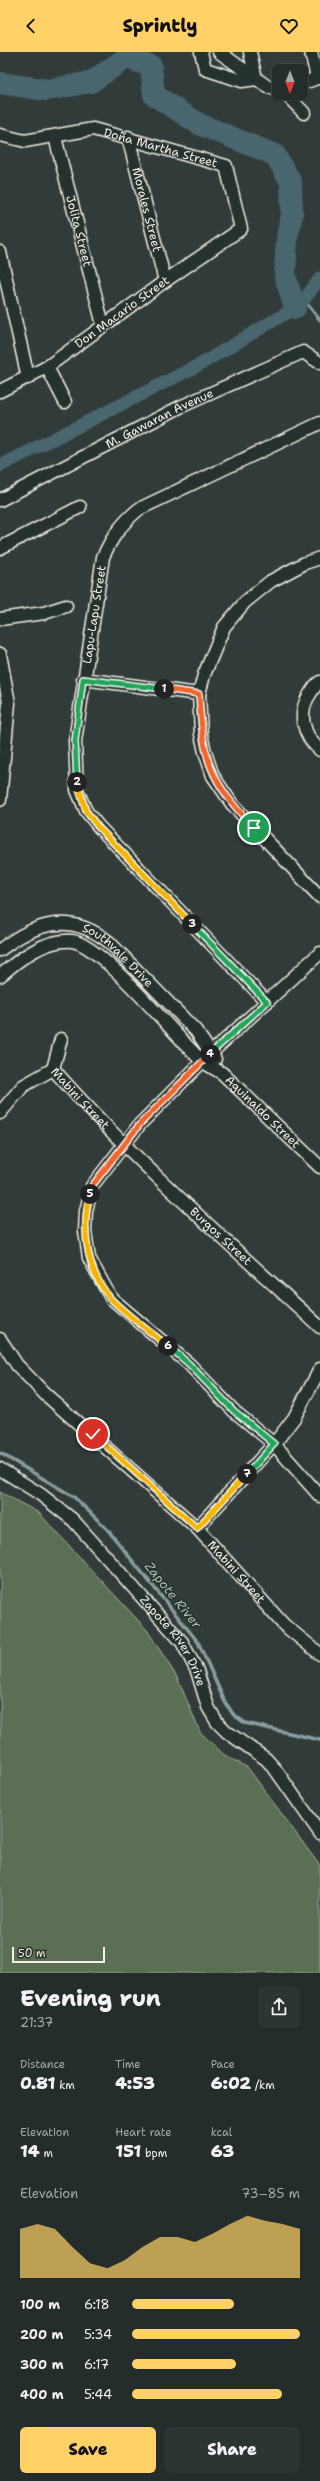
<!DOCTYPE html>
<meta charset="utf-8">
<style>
:root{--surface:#252d2c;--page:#2d3534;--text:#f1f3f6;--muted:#a3a8a9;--line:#424948;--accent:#ffd166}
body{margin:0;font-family:"Shantell Sans",sans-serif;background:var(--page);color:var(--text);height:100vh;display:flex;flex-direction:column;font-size:15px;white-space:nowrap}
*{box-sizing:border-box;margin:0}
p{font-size:13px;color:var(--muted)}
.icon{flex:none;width:22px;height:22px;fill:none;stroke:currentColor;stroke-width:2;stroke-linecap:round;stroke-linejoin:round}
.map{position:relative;height:1921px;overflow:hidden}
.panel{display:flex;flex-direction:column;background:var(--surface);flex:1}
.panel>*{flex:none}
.needle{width:26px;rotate:180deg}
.controls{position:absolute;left:272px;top:12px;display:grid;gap:8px}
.controls a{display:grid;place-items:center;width:36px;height:36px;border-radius:6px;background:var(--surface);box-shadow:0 1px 3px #0004,0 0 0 1px var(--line);font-size:20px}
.scale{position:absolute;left:12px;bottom:10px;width:93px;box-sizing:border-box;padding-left:4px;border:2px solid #f4f1e8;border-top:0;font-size:11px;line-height:14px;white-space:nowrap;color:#f4f1e8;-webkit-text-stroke:3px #26332d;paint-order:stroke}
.pin{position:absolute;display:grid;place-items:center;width:34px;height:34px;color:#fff;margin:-17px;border:2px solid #fff;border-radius:50%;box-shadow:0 1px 4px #0007}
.km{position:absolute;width:20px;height:20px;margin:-10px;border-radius:50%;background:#222;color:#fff;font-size:11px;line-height:20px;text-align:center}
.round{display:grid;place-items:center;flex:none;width:42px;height:42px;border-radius:6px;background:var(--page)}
.summary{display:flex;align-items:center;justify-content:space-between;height:68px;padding:0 20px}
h1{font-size:22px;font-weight:800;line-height:30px}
.stats{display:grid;grid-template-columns:repeat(3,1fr);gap:6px;height:68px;padding:4px 20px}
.stats div{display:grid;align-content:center}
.stats b{font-size:17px;font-weight:800}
.stats small{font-size:11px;font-weight:400}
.stats p{font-size:11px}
.chart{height:112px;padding:8px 20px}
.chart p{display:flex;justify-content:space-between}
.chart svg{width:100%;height:72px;margin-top:4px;fill:var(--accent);opacity:.7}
.button{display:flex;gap:8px;margin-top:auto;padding:8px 20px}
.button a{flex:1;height:46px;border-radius:6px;background:var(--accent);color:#111;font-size:16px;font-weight:800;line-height:46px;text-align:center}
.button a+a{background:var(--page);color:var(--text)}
ul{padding:0 20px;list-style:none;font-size:13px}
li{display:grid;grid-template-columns:64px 48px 1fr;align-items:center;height:30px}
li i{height:10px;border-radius:5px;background:var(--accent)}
header{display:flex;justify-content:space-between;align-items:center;height:52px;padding:0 20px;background:var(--accent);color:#111;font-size:18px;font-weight:800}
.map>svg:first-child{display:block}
</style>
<header><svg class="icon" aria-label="back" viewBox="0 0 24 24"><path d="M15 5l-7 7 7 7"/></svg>Sprintly<svg class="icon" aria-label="heart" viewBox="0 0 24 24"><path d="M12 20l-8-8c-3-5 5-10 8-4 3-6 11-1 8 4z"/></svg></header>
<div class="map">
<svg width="320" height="1921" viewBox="0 0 320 1921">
<rect width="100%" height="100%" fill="#313c3a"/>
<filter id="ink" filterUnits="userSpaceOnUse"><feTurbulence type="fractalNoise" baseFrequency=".025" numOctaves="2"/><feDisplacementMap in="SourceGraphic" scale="8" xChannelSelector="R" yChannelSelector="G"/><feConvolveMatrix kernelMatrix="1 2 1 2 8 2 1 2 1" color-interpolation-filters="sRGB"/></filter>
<g filter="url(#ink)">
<polygon fill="#5b6e52" stroke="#a8b09d" points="0,1440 39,1461 147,1578 177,1625 200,1680 223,1702 248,1716 320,1814 320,1921 0,1921"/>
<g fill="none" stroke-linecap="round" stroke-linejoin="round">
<g stroke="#8d9d9f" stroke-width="3.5">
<polyline points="304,248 320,268"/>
<polyline points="0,1401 74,1445 107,1477 198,1590 225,1650 233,1662 245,1671 320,1688"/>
</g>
<polyline stroke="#48656e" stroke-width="13" points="0,414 199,313 295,256 304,248 320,226"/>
<polyline stroke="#48656e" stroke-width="22" points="0,31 47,38 91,30 126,6 151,14 154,43 199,72 275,103 291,130 292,163 287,185 285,224 295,256"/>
<defs>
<g id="minor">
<polyline points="201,0 205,17 242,29 256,27 250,0"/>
<polyline points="219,0 268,35 279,38"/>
<polyline points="311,0 317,26"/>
<polyline points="301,32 320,25"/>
<polyline points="285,41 304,61"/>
<path id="s1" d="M0,83L25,89L93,77L226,114L241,177L165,229L47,315L0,339"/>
<path id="s2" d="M55,85L103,273"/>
<path id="s3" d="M128,85L165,229"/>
<polyline points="0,200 28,326"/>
<polyline points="47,315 65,350"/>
<path id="s4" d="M0,448L180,355L303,300L320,311"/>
<polyline points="0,496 80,455"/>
<polyline points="320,506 305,511 271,529 245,550 224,575 204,623 199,642 201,682 205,700 213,724 232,752 320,845"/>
<polyline points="0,567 44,561 66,554"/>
<polyline points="0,602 9,651 0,748"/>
<polyline points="83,627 199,642"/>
<path d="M320,630C315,633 313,637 310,642C297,661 303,684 320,698"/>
<path id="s5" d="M0,898C36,870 71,860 109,890L196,979L215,1007"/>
<polyline points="320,901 212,1000 140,1072 92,1134 86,1159 85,1179 89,1206 111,1246 189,1312 234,1359 274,1392 320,1444"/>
<path id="s6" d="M0,924C19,907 45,887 72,889C101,892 176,985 201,1008C207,1013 215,1017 222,1021L320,1115"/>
<path id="s7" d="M267,950L99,775L86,759L77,738L75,689L103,505C112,485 122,471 139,457L320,371"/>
<path id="s8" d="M53,1017C134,1109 230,1192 320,1275"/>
<polyline points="53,1017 61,987"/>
<polyline points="0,1061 23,1034 53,1017"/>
<path id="s9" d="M0,1287L17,1313L45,1342L197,1476L284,1573L320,1602"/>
<path id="s10" d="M0,1417L40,1442L73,1468L182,1590L197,1619L208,1655L217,1670L227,1680L266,1707L275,1717L320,1781"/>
<polyline points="197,1476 274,1392 294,1366 320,1317"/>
</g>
</defs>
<use href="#minor" stroke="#f4f1e8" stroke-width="15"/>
<use href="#minor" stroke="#26332d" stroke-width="12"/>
</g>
</g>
<g fill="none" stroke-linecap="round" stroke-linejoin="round" filter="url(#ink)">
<defs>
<path id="split-1" d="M164,637L199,642C203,707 208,727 254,776"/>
<polyline id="split-2" points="77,730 75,689 83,627 164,637"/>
<polyline id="split-3" points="77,730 86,759 98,775 192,872"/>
<polyline id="split-4" points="192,872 267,950 210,1002"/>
<polyline id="split-5" points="90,1142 92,1134 140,1072 210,1002"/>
<path id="split-6" d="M90,1142C81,1176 86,1219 111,1247C128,1264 149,1279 168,1294"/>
<polyline id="split-7" points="168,1294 189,1312 234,1359 274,1392 247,1422"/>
<polyline id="split-8" points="93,1382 197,1476 247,1422"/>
</defs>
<use href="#split-1" stroke="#fff" stroke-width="8"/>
<use href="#split-2" stroke="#fff" stroke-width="8"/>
<use href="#split-3" stroke="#fff" stroke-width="8"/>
<use href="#split-4" stroke="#fff" stroke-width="8"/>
<use href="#split-5" stroke="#fff" stroke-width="8"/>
<use href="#split-6" stroke="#fff" stroke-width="8"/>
<use href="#split-7" stroke="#fff" stroke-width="8"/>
<use href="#split-8" stroke="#fff" stroke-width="8"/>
<use href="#split-1" stroke="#f0652b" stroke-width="5"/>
<use href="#split-2" stroke="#22a559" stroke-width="5"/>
<use href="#split-3" stroke="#f5b400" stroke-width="5"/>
<use href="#split-4" stroke="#22a559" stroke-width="5"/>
<use href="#split-5" stroke="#f0652b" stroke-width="5"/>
<use href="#split-6" stroke="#f5b400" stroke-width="5"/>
<use href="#split-7" stroke="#22a559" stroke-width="5"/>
<use href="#split-8" stroke="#f5b400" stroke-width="5"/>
</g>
<g text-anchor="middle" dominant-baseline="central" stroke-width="3" stroke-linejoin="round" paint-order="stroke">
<g font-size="12" fill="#f4f1e8" stroke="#26332d">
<text stroke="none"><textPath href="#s1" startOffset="165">Doña Martha Street</textPath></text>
<text stroke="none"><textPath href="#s3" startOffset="75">Morales Street</textPath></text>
<text stroke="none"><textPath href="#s2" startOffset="97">Jolita Street</textPath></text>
<text transform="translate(122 260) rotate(-36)">Don Macario Street</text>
<text stroke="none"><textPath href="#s4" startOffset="179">M. Gawaran Avenue</textPath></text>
<text stroke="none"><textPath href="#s7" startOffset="463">Lapu-Lapu Street</textPath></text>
<text stroke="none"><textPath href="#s5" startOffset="135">Southvale Drive</textPath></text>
<text stroke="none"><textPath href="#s8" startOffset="40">Mabini Street</textPath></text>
<text stroke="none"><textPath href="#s6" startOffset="340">Aguinaldo Street</textPath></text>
<text stroke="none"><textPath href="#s8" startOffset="237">Burgos Street</textPath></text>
<text stroke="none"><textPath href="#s9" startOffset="333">Mabini Street</textPath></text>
<text stroke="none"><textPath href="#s10" startOffset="247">Zapote River Drive</textPath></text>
</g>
<g font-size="13" font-style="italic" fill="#afb9b7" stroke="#26332d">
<text transform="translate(173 1543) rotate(51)">Zapote River</text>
</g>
</g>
</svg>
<div class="controls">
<a><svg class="needle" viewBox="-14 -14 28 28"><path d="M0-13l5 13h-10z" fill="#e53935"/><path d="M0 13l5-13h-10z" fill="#a3a8a9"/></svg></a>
</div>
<div class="scale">50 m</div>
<div class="pin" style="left:254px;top:776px;background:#1e9e55"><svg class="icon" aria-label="arrive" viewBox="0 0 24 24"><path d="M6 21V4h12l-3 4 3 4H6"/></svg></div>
<div class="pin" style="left:93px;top:1382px;background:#d93025"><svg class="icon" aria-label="check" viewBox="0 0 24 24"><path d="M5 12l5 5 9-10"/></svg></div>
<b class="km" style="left:164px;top:637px">1</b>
<b class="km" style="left:77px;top:730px">2</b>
<b class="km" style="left:192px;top:872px">3</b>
<b class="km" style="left:210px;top:1002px">4</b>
<b class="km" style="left:90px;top:1142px">5</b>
<b class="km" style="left:168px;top:1294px">6</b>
<b class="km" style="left:247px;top:1422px">7</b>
</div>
<section class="panel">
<div class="summary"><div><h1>Evening run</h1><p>21:37</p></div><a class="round"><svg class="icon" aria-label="share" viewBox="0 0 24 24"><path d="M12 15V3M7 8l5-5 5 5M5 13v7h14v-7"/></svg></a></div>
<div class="stats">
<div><p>Distance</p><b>0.81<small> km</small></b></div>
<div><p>Time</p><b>4:53</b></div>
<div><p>Pace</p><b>6:02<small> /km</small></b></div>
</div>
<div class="stats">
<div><p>Elevation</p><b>14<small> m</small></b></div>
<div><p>Heart rate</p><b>151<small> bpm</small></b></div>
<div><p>kcal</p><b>63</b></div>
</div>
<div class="chart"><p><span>Elevation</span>73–85 m</p>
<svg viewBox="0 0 160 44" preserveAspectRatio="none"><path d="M0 44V14L10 11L20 14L30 25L40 35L50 38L60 33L70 25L80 19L90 19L100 22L110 17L120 11L130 6L140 9L150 11L160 14V44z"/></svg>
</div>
<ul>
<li><b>100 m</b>6:18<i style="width:61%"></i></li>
<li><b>200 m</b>5:34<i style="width:100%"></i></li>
<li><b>300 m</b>6:17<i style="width:62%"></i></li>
<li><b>400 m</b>5:44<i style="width:89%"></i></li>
</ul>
<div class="button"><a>Save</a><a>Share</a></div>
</section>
